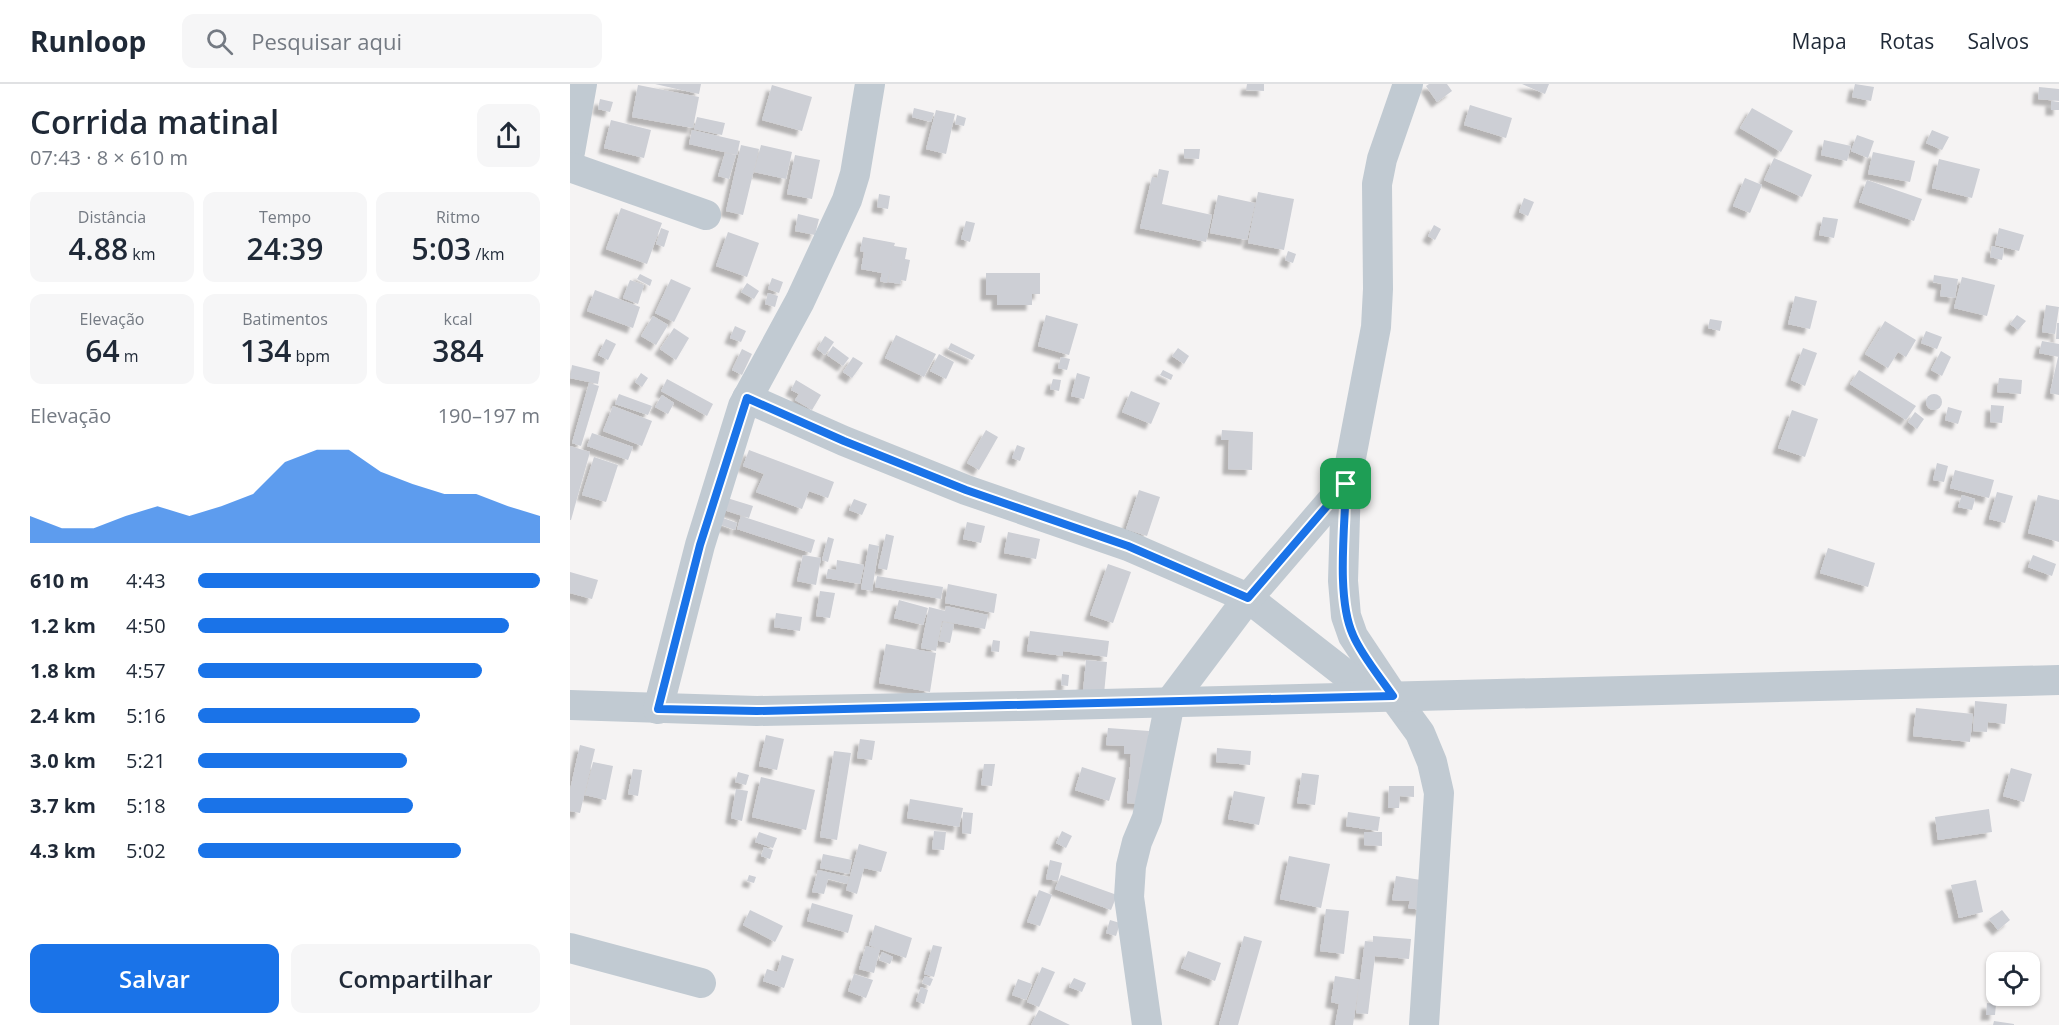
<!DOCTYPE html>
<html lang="pt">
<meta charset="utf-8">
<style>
:root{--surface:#fff;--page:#f6f6f7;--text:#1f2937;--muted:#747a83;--line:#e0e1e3;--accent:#1a73e8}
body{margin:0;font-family:"Open Sans",sans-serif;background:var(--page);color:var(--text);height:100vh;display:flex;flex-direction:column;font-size:22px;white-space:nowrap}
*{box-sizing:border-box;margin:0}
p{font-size:20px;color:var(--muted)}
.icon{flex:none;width:33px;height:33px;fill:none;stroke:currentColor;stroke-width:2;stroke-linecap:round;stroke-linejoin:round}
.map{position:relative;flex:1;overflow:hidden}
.drawer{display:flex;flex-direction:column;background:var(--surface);width:570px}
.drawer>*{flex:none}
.buttons{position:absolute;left:1416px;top:868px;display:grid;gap:12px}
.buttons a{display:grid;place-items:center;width:54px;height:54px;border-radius:12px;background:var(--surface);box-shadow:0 2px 4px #0004;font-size:30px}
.pin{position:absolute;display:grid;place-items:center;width:51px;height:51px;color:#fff;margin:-26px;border-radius:12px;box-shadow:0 3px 9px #0006}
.round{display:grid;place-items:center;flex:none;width:63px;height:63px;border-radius:12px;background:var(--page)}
.head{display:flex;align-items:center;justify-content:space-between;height:102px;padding:0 30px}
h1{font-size:33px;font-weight:600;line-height:45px}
.figures{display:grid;grid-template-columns:repeat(3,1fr);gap:9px;height:102px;padding:6px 30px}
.figures div{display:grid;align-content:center;border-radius:12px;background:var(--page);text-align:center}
.figures b{font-size:30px;font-weight:600}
.figures small{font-size:16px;font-weight:400}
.figures p{font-size:16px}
.chart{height:168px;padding:12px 30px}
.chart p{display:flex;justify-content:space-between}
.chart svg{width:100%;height:108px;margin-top:6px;fill:var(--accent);opacity:.7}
.button{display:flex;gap:12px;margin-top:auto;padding:12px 30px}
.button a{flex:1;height:69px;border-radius:12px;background:var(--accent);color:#fff;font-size:24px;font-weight:600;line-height:69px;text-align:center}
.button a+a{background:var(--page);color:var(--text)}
ul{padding:0 30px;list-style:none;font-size:20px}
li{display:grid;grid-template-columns:96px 72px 1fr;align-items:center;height:45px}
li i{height:15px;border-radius:8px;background:var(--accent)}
header{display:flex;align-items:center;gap:36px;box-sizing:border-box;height:84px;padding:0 30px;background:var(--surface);border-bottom:2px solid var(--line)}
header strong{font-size:28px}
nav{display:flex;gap:33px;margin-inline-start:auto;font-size:21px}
.search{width:420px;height:54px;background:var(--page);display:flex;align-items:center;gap:15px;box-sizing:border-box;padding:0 21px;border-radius:12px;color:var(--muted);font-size:22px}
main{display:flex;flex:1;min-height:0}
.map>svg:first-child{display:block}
</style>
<header>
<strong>Runloop</strong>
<div class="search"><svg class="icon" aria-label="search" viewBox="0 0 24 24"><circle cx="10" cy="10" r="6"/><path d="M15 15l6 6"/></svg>Pesquisar aqui</div>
<nav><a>Mapa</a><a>Rotas</a><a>Salvos</a></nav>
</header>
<main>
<section class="drawer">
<div class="head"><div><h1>Corrida matinal</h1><p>07:43 · 8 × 610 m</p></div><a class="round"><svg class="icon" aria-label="share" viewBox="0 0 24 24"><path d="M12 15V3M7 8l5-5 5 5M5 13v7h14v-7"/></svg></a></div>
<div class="figures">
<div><p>Distância</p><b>4.88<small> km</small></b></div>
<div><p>Tempo</p><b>24:39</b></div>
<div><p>Ritmo</p><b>5:03<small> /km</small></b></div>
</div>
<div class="figures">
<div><p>Elevação</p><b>64<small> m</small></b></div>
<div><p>Batimentos</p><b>134<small> bpm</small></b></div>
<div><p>kcal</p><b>384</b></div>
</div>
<div class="chart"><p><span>Elevação</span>190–197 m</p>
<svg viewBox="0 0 160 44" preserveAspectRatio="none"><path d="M0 44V33L10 38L20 38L30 33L40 29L50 33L60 29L70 24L80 11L90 6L100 6L110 15L120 20L130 24L140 24L150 29L160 33V44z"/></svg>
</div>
<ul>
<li><b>610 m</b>4:43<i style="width:100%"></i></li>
<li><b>1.2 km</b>4:50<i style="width:91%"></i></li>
<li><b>1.8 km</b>4:57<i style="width:83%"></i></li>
<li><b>2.4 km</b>5:16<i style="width:65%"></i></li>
<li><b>3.0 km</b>5:21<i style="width:61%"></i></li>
<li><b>3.7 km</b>5:18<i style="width:63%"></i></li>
<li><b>4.3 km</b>5:02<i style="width:77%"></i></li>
</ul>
<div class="button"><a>Salvar</a><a>Compartilhar</a></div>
</section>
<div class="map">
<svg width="1489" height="941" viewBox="0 0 1489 941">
<defs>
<filter id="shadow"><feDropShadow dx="-5.5" dy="5.5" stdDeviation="1.5" flood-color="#0004"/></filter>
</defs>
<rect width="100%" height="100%" fill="#f5f3f3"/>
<g fill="#cdcfd5" filter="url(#shadow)">
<polygon points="85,0 131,0 129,10"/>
<polygon points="677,0 694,0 694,7 676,6"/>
<polygon points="859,0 877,0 882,7 867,18 856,2"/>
<polygon points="952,0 979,0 975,10"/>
<polygon points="1285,0 1304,3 1301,17 1282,13"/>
<polygon points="68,1 129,13 123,44 62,33"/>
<polygon points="202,1 242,13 232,47 192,36"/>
<polygon points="1469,3 1489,5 1489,17 1468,15"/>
<polygon points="30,15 43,18 40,28 28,25"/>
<polygon points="1481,17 1489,18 1489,26 1481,26"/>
<polygon points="900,21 942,34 936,54 894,41"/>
<polygon points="344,24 364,29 361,38 342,33"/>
<polygon points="1182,24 1223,47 1211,68 1170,44"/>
<polygon points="366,26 385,30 376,70 356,65"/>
<polygon points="387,31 396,34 394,42 385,40"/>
<polygon points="127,33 155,39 152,51 124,45"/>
<polygon points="41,36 81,46 74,74 34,64"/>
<polygon points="122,46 170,57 167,71 119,60"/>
<polygon points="1362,46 1379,53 1372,66 1356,59"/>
<polygon points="1287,51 1304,57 1298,74 1281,67"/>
<polygon points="1254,56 1281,62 1277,77 1251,71"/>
<polygon points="171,61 189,65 173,131 156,127"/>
<polygon points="191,61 222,68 216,95 184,88"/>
<polygon points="614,65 630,65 629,75 614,74"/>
<polygon points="1303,68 1345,77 1340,98 1298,90"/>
<polygon points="155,69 166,71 159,95 148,92"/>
<polygon points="225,71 250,76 242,115 217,110"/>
<polygon points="1204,74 1242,91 1232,113 1194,96"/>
<polygon points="1369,75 1410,85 1402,114 1362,104"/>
<polygon points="589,85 599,87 592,120 642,131 636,158 570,144 582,93 587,94"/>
<polygon points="1175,94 1192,101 1180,129 1163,122"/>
<polygon points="1297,96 1352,115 1344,137 1289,118"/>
<polygon points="688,108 724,115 714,166 678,159"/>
<polygon points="309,110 320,112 318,125 307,123"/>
<polygon points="648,111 685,119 677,156 640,149"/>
<polygon points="954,114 964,118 958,132 949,128"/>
<polygon points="51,124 92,139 77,180 36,165"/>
<polygon points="228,130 249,135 245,151 225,147"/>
<polygon points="1253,133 1268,135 1264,154 1249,151"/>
<polygon points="396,137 405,139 400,158 391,155"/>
<polygon points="864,141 871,145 865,156 858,152"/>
<polygon points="91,144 99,147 94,163 86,160"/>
<polygon points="1429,144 1454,151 1449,167 1425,161"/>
<polygon points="158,148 189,159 177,193 146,182"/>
<polygon points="293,153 325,159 324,162 337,164 335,175 340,176 336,197 331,196 330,200 318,198 322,177 317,199 310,197 312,189 291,185 294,168 290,167"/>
<polygon points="1422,162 1434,165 1432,176 1420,173"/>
<polygon points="718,167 726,170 723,179 715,176"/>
<polygon points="416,189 470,189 470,210 462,210 462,221 427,221 427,211 416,211"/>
<polygon points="70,190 82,196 80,202 67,195"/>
<polygon points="1364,191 1388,195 1385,214 1370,212 1372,200 1363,198"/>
<polygon points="1392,193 1425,201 1417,232 1384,224"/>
<polygon points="202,194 213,198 209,209 198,205"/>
<polygon points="101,195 121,204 104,238 85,229"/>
<polygon points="60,196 74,201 68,220 53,214"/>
<polygon points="177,199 189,207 184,215 171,208"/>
<polygon points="25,206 70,223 63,244 17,227"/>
<polygon points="198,209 208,212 205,223 195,220"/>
<polygon points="1225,212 1247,217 1240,245 1218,240"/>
<polygon points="1476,221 1489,223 1485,250 1472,248"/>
<polygon points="476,231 508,240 499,271 468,262"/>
<polygon points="1447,231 1456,237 1448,246 1440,240"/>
<polygon points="83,232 98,241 86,261 71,252"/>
<polygon points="1140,235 1152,237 1150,247 1138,244"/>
<polygon points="1315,237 1346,256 1336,273 1328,268 1318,284 1295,270"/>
<polygon points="1487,239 1489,239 1489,255 1486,255"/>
<polygon points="165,242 176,247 171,258 160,254"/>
<polygon points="104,244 119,254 106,276 90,265"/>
<polygon points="1356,247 1372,253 1367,265 1351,259"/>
<polygon points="326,251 366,270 354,293 315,274"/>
<polygon points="255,252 264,258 255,271 247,265"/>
<polygon points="36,255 46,260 38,276 28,271"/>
<polygon points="1472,257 1489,260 1489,273 1469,269"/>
<polygon points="381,259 405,271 402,276 378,265"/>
<polygon points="263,262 279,274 273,282 257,271"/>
<polygon points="608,264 619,272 614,280 602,272"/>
<polygon points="1233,264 1247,269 1235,302 1221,296"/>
<polygon points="172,265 182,270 172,291 162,286"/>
<polygon points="1371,267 1381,273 1372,292 1361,286"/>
<polygon points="369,270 384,278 376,295 360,287"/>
<polygon points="283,273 293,279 282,294 273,288"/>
<polygon points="491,273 500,275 497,286 488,284"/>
<polygon points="1488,273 1489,273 1489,311 1480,309"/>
<polygon points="2,281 30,288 28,300 0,294"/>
<polygon points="593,286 603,291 601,296 590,291"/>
<polygon points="1289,286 1346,322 1336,336 1280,300"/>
<polygon points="71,289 78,294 72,303 65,298"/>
<polygon points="507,289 520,293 514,315 501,312"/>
<polygon points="1429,294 1452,296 1451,310 1427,308"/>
<polygon points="97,295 143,320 137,332 91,307"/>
<polygon points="483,295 491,296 489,307 480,305"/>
<polygon points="226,296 251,311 242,326 225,316 229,310 221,306"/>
<polygon points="19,299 29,302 11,362 2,359"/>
<polygon points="561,307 590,319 581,340 552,328"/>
<polygon points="49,310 82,322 78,331 45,320"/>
<circle cx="1364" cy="318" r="8"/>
<polygon points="92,311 104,319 98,330 85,323"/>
<polygon points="1421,321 1434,322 1432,339 1420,338"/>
<polygon points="43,322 82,337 72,362 33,347"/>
<polygon points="1378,323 1392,327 1388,340 1375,336"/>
<polygon points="1222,326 1248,335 1235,373 1208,364"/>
<polygon points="1345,328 1354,335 1347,345 1338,338"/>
<polygon points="416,346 428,353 409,386 397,379"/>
<polygon points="652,346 683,348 682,386 658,385 659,356 651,356"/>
<polygon points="22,349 63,363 58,376 17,362"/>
<polygon points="447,361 455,364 450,377 442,374"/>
<polygon points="0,362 20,368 1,436 0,436"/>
<polygon points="179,366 264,398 258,414 239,407 232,425 186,408 194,390 173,382"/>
<polygon points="24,373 48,381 36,418 12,411"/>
<polygon points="1367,379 1378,382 1374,398 1363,396"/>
<polygon points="1385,386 1424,396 1419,414 1380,404"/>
<polygon points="569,406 590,413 577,452 556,445"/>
<polygon points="1427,408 1443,412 1435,439 1419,435"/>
<polygon points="1392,411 1405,415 1402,426 1388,423"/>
<polygon points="1468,411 1489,416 1489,458 1458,449"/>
<polygon points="157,414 183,422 179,434 154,426"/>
<polygon points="284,415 297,420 292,431 279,426"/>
<polygon points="171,432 245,456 241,469 167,445"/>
<polygon points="153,434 167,439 165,446 151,441"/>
<polygon points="397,438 415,442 411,459 393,455"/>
<polygon points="438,448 470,455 466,475 434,469"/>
<polygon points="316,450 324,452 317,486 308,484"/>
<polygon points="258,453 264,455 258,478 252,476"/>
<polygon points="299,460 309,462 302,507 291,505"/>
<polygon points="1258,464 1305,479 1298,503 1250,489"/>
<polygon points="233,471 251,474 246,501 227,497"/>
<polygon points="1463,471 1486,480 1482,492 1458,483"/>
<polygon points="267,476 294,481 290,500 256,494 258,485 266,486"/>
<polygon points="538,480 561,488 543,539 520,531"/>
<polygon points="0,488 28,496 22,515 0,509"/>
<polygon points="307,492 373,503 371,515 305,503"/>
<polygon points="378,500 427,510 424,529 375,519"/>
<polygon points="250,507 265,509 260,534 246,532"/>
<polygon points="329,516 358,524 353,541 324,534"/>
<polygon points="376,522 418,531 415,545 372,537 366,567 351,564 359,523 375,527"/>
<polygon points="206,529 232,533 230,547 204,543"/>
<polygon points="373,538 384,540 380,559 369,557"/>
<polygon points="460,547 539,557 537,573 493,567 493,572 457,567"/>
<polygon points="423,556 430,557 429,568 421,567"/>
<polygon points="316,560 366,569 360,608 309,599"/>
<polygon points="516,576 537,578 534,610 513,608"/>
<polygon points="492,590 499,591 498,602 491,601"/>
<polygon points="1405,617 1437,620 1435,640 1418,638 1417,648 1403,647"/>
<polygon points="1346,624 1403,630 1400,658 1343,652"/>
<polygon points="538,644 579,647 572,720 557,719 561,670 554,670 554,662 536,661"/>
<polygon points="196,651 214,655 207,686 189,682"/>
<polygon points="290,655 305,657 302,676 287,674"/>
<polygon points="10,661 25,665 10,729 0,727 0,706"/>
<polygon points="647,664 681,667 680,681 646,678"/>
<polygon points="264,667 281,669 267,756 250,753"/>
<polygon points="23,678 43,682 36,716 15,711"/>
<polygon points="414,680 425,680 422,702 411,701"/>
<polygon points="512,683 546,694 539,717 505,706"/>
<polygon points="1441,684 1462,690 1454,718 1433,712"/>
<polygon points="63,685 72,686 68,712 58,710"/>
<polygon points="168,688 179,691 176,701 165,698"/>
<polygon points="732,689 749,691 745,721 727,719"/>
<polygon points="191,693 245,706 236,746 182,733"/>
<polygon points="819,702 844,702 844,713 830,712 829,724 818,724"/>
<polygon points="166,705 178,707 172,737 161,734"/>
<polygon points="664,707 695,713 689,741 658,735"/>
<polygon points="340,715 393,724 389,743 337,734"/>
<polygon points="1419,725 1422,748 1368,756 1365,733"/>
<polygon points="393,728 403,729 401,750 392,749"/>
<polygon points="778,728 810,733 808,747 776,742"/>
<polygon points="364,747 376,748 374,766 362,765"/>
<polygon points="492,747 502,752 496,764 486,759"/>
<polygon points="189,748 207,754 203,764 185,758"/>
<polygon points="794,748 812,748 812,762 794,761"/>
<polygon points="289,760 317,768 311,788 294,784 287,810 276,806"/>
<polygon points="194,763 203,766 200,775 191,772"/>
<polygon points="253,770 282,776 279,790 250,784"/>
<polygon points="719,772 760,780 751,824 710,815"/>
<polygon points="480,776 492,779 488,797 476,795"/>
<polygon points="248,786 279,793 277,800 258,795 254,810 242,808"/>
<polygon points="179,791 186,793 184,799 177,797"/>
<polygon points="491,791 547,811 541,826 485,805"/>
<polygon points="826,792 857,797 852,826 838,824 840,817 822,816"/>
<polygon points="1406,796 1413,828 1389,834 1381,801"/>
<polygon points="469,806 482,811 470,842 457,838"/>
<polygon points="242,819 283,831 278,849 237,837"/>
<polygon points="756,825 779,827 774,870 750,867"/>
<polygon points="180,826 213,842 205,858 173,841"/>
<polygon points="1432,826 1440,836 1428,846 1419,835"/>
<polygon points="540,836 550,839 546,852 536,849"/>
<polygon points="305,841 342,854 336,874 310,865 304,889 289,885 296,862 308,865 299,861"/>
<polygon points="674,852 692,857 668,941 649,941"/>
<polygon points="803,852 841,855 839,875 805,872 798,930 786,929 789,898 783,941 765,941 769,920 761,918 765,892 790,896 795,857 803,858"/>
<polygon points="363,861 372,863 364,893 354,890"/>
<polygon points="618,867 651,879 645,897 611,884"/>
<polygon points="312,868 323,873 320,880 309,876"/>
<polygon points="212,871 224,875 214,904 193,897 197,885 207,888"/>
<polygon points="472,883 485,888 469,923 457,918"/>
<polygon points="284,890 303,896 296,914 278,907"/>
<polygon points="355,892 363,895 360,902 352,899"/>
<polygon points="504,894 516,899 512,908 499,903"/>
<polygon points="448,895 462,900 456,916 442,911"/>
<polygon points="351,903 358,906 354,920 346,917"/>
<polygon points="1417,919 1426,920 1425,931 1416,931"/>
<polygon points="469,926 500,941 461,941"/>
<polygon points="1424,937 1444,940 1444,941 1423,941"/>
</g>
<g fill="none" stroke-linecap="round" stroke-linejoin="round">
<g stroke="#c1cad2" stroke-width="30">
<polyline points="838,0 812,75 807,100 808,205 806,243 776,400 773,497 776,532 783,552 823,612 850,649 862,678 869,709 854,941"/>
<polyline points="0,68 12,0"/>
<polyline points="0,83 136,131"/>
<polyline points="177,314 274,357 396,406 558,462 678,514 805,613"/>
<polyline points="0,621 187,627 452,622 1489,596"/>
<polyline points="88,625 130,461 173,322 230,217 277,116 285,90 300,0"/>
<polyline points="0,864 131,899"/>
<polyline points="577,941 559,813 561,782 567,758 577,734 600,618 678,514 776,400"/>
</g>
</g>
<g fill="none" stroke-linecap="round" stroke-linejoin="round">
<defs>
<path id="route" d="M177,314L274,357L396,406L558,462L678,514L776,400C775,442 766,514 783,551C792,572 810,593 823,612L187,627L88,625L130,461Z"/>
</defs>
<use href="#route" stroke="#fff" stroke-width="12"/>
<use href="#route" stroke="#1a73e8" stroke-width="8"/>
</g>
</svg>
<div class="buttons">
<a><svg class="icon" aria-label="locate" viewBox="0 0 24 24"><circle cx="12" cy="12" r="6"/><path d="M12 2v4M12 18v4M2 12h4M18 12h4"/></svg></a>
</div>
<div class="pin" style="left:776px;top:400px;background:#1e9e55"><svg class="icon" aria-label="arrive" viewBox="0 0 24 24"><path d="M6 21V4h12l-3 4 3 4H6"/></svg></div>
</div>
</main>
